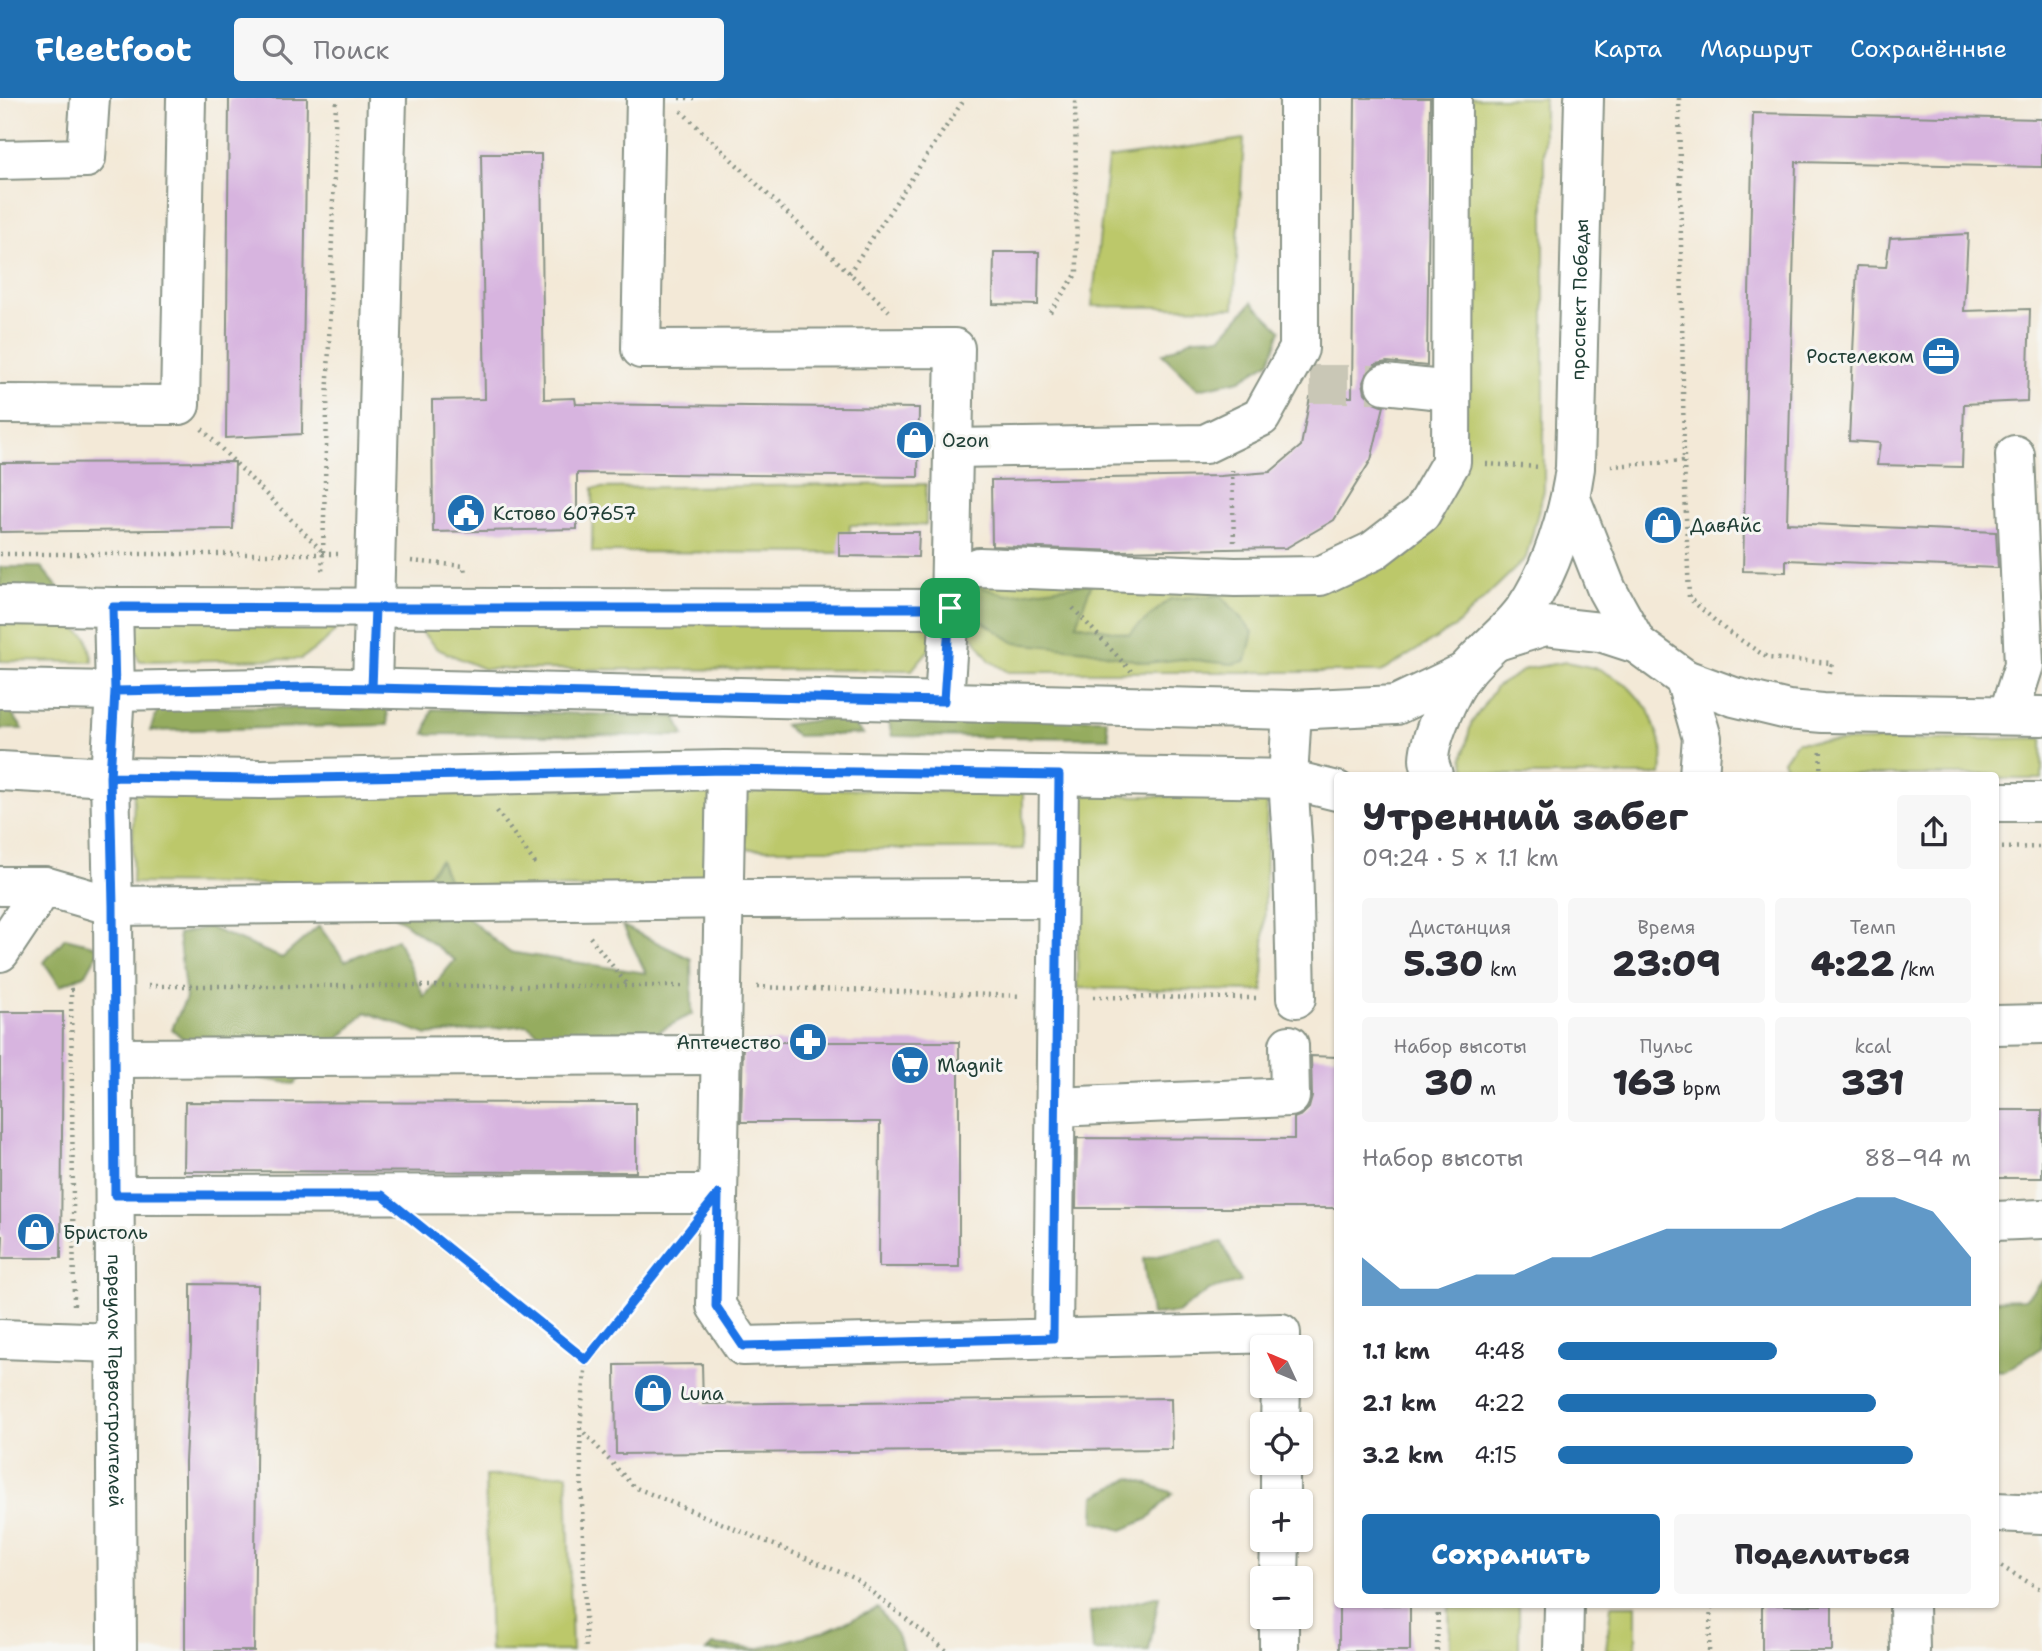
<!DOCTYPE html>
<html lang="ru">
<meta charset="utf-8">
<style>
:root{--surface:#fff;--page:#f7f7f7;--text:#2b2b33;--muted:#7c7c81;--accent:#1f6fb2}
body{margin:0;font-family:"Shantell Sans",sans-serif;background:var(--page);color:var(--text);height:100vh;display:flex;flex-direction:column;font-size:26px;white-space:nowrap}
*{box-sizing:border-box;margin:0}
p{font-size:23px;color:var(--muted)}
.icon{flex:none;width:38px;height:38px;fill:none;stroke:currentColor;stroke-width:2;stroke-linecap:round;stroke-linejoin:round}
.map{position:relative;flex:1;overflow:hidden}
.drawer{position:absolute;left:1334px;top:674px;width:665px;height:836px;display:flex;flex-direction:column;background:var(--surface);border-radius:7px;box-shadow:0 2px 5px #0004}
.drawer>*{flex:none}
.needle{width:46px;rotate:314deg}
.tools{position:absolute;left:1250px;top:1237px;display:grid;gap:14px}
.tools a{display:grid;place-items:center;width:63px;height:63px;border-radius:7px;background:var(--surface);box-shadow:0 2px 5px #0004;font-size:35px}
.pin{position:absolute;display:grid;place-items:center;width:60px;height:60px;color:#fff;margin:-30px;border-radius:14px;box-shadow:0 4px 10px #0006}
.round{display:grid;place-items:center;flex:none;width:74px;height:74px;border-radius:7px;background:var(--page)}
.head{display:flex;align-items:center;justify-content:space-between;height:119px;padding:0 28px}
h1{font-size:38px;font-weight:800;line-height:52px}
.figures{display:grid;grid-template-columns:repeat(3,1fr);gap:10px;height:119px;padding:7px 28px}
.figures div{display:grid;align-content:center;border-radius:7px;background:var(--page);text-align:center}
.figures b{font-size:35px;font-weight:800}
.figures small{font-size:19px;font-weight:400}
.figures p{font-size:19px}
.chart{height:196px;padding:14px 28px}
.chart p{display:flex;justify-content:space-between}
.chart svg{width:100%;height:126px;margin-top:7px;fill:var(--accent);opacity:.7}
.cta{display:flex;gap:14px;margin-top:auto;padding:14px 28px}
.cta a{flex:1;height:80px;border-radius:7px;background:var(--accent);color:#fff;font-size:28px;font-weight:800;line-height:80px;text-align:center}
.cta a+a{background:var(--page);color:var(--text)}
ul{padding:0 28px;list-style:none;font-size:23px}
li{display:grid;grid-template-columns:112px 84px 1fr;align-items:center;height:52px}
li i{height:18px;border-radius:9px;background:var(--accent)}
header{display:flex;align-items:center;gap:42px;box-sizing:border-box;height:98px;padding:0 35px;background:var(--accent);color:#fff}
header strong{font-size:33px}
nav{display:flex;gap:38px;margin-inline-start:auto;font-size:24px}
.search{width:490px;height:63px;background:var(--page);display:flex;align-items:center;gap:18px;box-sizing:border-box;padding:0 24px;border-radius:7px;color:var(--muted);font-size:26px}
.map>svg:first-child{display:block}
</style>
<header>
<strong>Fleetfoot</strong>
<div class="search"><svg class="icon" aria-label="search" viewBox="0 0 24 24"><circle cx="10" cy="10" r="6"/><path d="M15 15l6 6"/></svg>Поиск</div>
<nav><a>Карта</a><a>Маршрут</a><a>Сохранённые</a></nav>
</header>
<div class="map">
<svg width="2042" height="1553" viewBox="0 0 2042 1553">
<rect width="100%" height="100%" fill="#f6f6f2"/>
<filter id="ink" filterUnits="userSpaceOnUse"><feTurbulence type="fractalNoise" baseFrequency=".0143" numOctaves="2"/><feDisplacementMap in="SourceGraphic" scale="14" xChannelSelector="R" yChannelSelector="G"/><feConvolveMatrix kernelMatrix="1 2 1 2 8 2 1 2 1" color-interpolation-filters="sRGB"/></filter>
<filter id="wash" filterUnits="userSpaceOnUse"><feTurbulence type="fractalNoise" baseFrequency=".00686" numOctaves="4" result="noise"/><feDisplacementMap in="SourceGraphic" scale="28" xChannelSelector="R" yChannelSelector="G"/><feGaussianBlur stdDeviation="1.57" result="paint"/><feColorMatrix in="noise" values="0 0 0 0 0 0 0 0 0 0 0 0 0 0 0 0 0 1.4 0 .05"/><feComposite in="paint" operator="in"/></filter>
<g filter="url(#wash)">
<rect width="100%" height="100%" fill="#f3e9d7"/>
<g fill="#bcc86a" stroke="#6e824f" stroke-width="2">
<polygon points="1461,0 1544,0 1544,392 1526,460 1456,528 1381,574 1008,574 990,563 960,520 963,479 1334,485 1439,407"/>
<polygon points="1244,41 1234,210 1092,208 1108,61"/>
<polygon points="926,386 926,427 850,427 850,455 592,454 593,390"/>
<polygon points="0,517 58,518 87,539 93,564 0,563"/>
<polygon points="347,518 326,543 301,561 139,563 130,538 146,519"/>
<polygon points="409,520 933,522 933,547 912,572 484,571 437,551"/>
<polygon points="1566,564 1599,571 1626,586 1649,612 1663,653 1661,677 1467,677 1463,660 1471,626 1496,589 1526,571"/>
<polygon points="2042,640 2042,681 1995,681 1995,677 1790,677 1783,662 1797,644"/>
<polygon points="134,689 717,691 717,791 132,785"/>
<polygon points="745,689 1023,695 1023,751 745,751"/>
<polygon points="1080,697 1267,700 1263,893 1077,890"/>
<polygon points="567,1376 572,1553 490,1553 485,1378"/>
<polygon points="1449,1507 1519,1507 1519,1553 1450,1553"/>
<polygon points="1611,1507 1636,1507 1636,1553 1606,1553"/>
</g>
<g fill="#95ac5e" stroke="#5a7449" stroke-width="2">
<polygon points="1252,204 1281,232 1270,263 1240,282 1198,291 1162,256 1194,240 1221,239"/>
<polygon points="0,469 41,469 61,493 0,490"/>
<polygon points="968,485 1006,497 1092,485 1076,526 1129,536 1170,501 1221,497 1253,534 1246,563 1232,566 1183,561 1147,565 1087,552 1015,545 961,509"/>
<polygon points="0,600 1,600 23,631 0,631"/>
<polygon points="159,608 387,611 388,627 150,633"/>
<polygon points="432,611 676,619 684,638 425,636"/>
<polygon points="844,618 863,636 797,638 784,627"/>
<polygon points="888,620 1106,621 1109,640 892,638"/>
<polygon points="440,762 462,815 509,854 646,875 623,828 691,861 692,916 648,939 560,951 527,927 427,937 366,914 294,986 221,974 172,931 186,900 178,836 208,829 282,860 319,828 345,863 397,841 424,899 455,862 395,818"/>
<polygon points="65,840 101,849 86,876 60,888 44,864"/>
<polygon points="1222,1144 1241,1184 1209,1192 1177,1215 1151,1217 1143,1161"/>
<polygon points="2042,1183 2042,1249 2005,1273 1995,1272 1995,1202 2025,1201"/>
<polygon points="1131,1380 1173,1395 1148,1421 1122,1432 1094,1423 1095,1398"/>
<polygon points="1159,1498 1149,1553 1093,1553 1090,1515"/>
<polygon points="878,1510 899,1540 903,1553 707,1553 713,1547 757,1551 825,1533"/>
</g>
<g id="blocks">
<g fill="#d7b4df">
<polygon points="229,0 307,0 302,336 226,340"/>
<polygon points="1355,0 1430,0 1427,268 1387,264 1376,266 1367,274 1363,284 1365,295 1373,304 1384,308 1371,362 1334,422 1286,450 1119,453 992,448 991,382 1220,378 1270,374 1301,348 1310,299 1352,299"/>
<polygon points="1753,15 2042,21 2042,69 1796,64 1787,425 1996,434 1998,470 1786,462 1786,474 1743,473"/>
<polygon points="481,56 541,56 544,301 575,300 576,306 919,310 918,379 577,375 577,431 433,434 432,302 485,301"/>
<polygon points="1968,136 1964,213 2030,211 2027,303 1964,306 1962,369 1877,367 1880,345 1849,343 1857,168 1886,169 1890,140"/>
<polygon points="994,154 1039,154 1038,207 993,206"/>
<polygon points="235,364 233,431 0,434 0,365"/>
<polygon points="839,434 919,434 918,459 839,458"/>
<polygon points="0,914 63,914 61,1160 2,1160 3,1138 0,1138"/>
<polygon points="743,944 959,944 959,1169 879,1169 880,1024 741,1024"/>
<polygon points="1311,958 1337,959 1337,1110 1076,1110 1077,1040 1294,1041 1294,1020 1302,1017 1309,1010 1312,999"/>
<polygon points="185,1004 636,1005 636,1074 184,1073"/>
<rect x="1995" y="1012" width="47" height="68"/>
<polygon points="191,1186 258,1187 254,1553 185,1553 185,1363 191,1248"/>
<polygon points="702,1266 703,1306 1171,1300 1172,1351 616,1356 615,1267"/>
<rect x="1339" y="1507" width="71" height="46"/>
<rect x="1762" y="1507" width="70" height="46"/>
</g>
</g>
</g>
<g filter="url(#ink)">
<use href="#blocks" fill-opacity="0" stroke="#899386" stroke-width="2"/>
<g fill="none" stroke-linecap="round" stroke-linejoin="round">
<polyline stroke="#c9c7b6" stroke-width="38" stroke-dasharray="38 19" stroke-linecap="butt" points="1310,286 1385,286"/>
<defs>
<g id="minor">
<polyline points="646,0 641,251 955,250 950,511"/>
<polyline points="0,62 86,60 90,0"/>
<polyline points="1385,286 1451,293"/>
<polyline points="0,306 180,307 186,0"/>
<polyline points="954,350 1205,346 1261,319 1299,251 1299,0"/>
<polyline points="1571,401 1607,492 1637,546"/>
<polyline points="979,469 1235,479 1320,478 1373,453 1421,416 1451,364 1452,0"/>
<path id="s1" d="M0,507L113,509L115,593L110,679L113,808L117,1553"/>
<polyline points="113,509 950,511 944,603"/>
<polyline points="1497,543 1545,528 1600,534 1637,546 1685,581 1734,599 1788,612 1823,615 2042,618"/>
<polyline points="1685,581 1702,640 1699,677"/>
<polyline points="372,590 387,0"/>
<polyline points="0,591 115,593 310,589 1292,612 1396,607 1465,574"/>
<polyline points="1292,612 1288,681 1293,756 1296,900"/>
<polyline points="2008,617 2024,567 2015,357"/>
<polyline points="726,672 716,1208 743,1248 1281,1235 1281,1250"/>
<polyline points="0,673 110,679 261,681 726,672 1288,681 1337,693"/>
<path id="s2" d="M1433,677C1432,673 1429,666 1429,661C1430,638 1451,591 1466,573C1484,551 1508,535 1525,511C1551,473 1569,416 1575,370L1584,0"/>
<polyline points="1995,704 2042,704"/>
<polyline points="0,788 44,788 113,808 742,801 1058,800"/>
<polyline points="0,854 44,788"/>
<polyline points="1995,927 2042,926"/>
<polyline points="114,960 721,957"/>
<polyline points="1055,1009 1290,999 1289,947"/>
<polyline points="115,1097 718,1096"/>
<polyline points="1995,1123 2042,1121"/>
<polyline points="1053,1240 1059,677"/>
<polyline points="0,1241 115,1245"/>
<polyline points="1280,1326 1281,1288"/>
<polyline points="1280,1404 1280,1365"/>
<polyline points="1995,1414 2042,1416"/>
<polyline points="1279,1480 1280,1442"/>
<polyline points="1909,1507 1910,1553"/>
<polyline points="1279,1553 1279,1519"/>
<polyline points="1563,1553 1564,1507"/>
</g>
</defs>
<use href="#minor" stroke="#899386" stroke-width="42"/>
<g stroke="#899386" stroke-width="4.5" stroke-dasharray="2 5" stroke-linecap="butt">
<polyline points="679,0 694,0"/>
<polyline points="1679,0 1684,363 1689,500 1727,533 1768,560 1832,565 1829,579"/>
<polyline points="681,13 889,213"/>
<polyline points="849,175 965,0"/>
<polyline points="1050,214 1077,175 1075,0"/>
<polyline points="202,331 323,454 322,476"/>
<polyline points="1486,366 1540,369"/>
<polyline points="1611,368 1684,363"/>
<polyline points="1232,372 1234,444"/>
<polyline points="323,454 336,0"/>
<polyline points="0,456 339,456"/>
<polyline points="411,463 464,468 465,476"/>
<polyline points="1073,510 1131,573"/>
<polyline points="1820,677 1821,650"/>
<polyline points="497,713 537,768"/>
<polyline points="1995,750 2042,749"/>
<polyline points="590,839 628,888"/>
<polyline points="148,888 686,888"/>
<polyline points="757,889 1022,898"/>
<polyline points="1093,899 1260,900"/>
<polyline points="426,1133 586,1262 580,1330 634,1389 854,1480 947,1553"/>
<polyline points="74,1207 71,892 77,892"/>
<polyline points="586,1262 681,1142"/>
<polyline points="580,1330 586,1553"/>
<polyline points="1995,1465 2042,1492"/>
<polyline points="1437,1553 1438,1507"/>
<polyline points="1709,1553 1711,1507"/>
</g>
<use href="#minor" stroke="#fff" stroke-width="38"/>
</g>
</g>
<g fill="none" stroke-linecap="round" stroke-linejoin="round" filter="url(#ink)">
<defs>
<polyline id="route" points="950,510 375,510 372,590 310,589 115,593 110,679 113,808 115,1097 382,1097 586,1262 718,1096 716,1208 743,1248 1053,1240 1059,677 726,672 261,681 110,679 115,593 113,509 375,510 372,590 944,603 950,510"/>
</defs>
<use href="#route" stroke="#fff" stroke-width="14"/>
<use href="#route" stroke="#1a73e8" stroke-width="9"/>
</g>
<defs>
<symbol id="office-disc" viewBox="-11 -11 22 22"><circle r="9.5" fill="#1f6fb2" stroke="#f6f6f2"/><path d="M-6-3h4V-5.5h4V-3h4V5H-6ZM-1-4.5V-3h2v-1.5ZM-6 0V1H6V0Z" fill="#fff"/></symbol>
<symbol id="shop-disc" viewBox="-11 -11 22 22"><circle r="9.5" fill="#1f6fb2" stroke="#f6f6f2"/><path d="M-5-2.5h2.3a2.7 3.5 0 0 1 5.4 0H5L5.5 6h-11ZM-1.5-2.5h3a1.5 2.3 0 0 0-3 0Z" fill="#fff"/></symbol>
<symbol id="civic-disc" viewBox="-11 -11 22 22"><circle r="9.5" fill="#1f6fb2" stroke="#f6f6f2"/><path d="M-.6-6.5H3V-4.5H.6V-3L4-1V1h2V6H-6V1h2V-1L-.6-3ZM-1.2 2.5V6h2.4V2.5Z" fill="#fff"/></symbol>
<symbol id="pharmacy-disc" viewBox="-11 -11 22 22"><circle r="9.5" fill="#1f6fb2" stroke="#f6f6f2"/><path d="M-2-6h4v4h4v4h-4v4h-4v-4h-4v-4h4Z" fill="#fff"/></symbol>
<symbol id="supermarket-disc" viewBox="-11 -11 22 22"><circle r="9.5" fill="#1f6fb2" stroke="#f6f6f2"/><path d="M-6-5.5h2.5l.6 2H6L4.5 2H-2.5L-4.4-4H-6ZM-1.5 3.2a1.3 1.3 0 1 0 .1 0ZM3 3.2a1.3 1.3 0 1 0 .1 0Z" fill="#fff"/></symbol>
</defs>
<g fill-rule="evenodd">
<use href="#office-disc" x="1919" y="236" width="44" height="44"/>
<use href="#shop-disc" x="893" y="320" width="44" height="44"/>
<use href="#civic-disc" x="444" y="393" width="44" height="44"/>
<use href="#shop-disc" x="1641" y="405" width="44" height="44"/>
<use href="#pharmacy-disc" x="786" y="922" width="44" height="44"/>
<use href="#supermarket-disc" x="888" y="945" width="44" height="44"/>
<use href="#shop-disc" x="14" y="1112" width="44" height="44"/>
<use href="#shop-disc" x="631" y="1273" width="44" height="44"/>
</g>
<g text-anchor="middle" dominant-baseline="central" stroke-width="6" stroke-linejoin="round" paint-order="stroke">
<g font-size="19" fill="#1f3d34" stroke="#f6f6f2">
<text stroke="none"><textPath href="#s2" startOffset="518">проспект Победы</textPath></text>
<text stroke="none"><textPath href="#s1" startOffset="887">переулок Первостроителей</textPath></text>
</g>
<g font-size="19" fill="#1f3d34" stroke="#f6f6f2" text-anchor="start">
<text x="1914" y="258" text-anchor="end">Ростелеком</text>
<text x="942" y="342">Ozon</text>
<text x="493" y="415">Кстово 607657</text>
<text x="1690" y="427">ДавАйс</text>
<text x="781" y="944" text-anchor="end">Аптечество</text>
<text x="937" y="967">Magnit</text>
<text x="63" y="1134">Бристоль</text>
<text x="680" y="1295">Luna</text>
</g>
</g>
</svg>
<div class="tools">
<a><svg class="needle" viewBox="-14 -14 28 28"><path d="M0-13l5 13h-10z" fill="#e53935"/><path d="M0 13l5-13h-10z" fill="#7c7c81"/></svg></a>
<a><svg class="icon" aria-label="locate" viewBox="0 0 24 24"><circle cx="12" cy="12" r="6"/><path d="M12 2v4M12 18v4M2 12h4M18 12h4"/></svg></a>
<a>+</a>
<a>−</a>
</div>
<div class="pin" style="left:950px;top:510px;background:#1e9e55"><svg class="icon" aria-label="arrive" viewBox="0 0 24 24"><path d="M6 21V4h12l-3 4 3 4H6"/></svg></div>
<section class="drawer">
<div class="head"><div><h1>Утренний забег</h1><p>09:24 · 5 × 1.1 km</p></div><a class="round"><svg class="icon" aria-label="share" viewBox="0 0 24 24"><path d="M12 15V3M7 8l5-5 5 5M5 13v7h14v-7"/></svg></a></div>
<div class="figures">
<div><p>Дистанция</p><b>5.30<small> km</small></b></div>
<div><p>Время</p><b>23:09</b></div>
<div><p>Темп</p><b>4:22<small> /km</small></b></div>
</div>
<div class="figures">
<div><p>Набор высоты</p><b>30<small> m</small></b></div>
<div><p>Пульс</p><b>163<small> bpm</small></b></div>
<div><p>kcal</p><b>331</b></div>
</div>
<div class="chart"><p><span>Набор высоты</span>88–94 m</p>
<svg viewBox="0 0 160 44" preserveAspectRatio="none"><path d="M0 44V27L10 38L20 38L30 33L40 33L50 27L60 27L70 22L80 17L90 17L100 17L110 17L120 11L130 6L140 6L150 11L160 27V44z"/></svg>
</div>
<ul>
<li><b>1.1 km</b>4:48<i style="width:53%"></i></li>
<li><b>2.1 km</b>4:22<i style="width:77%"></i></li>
<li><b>3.2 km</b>4:15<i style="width:86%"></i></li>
</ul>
<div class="cta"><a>Сохранить</a><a>Поделиться</a></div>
</section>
</div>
